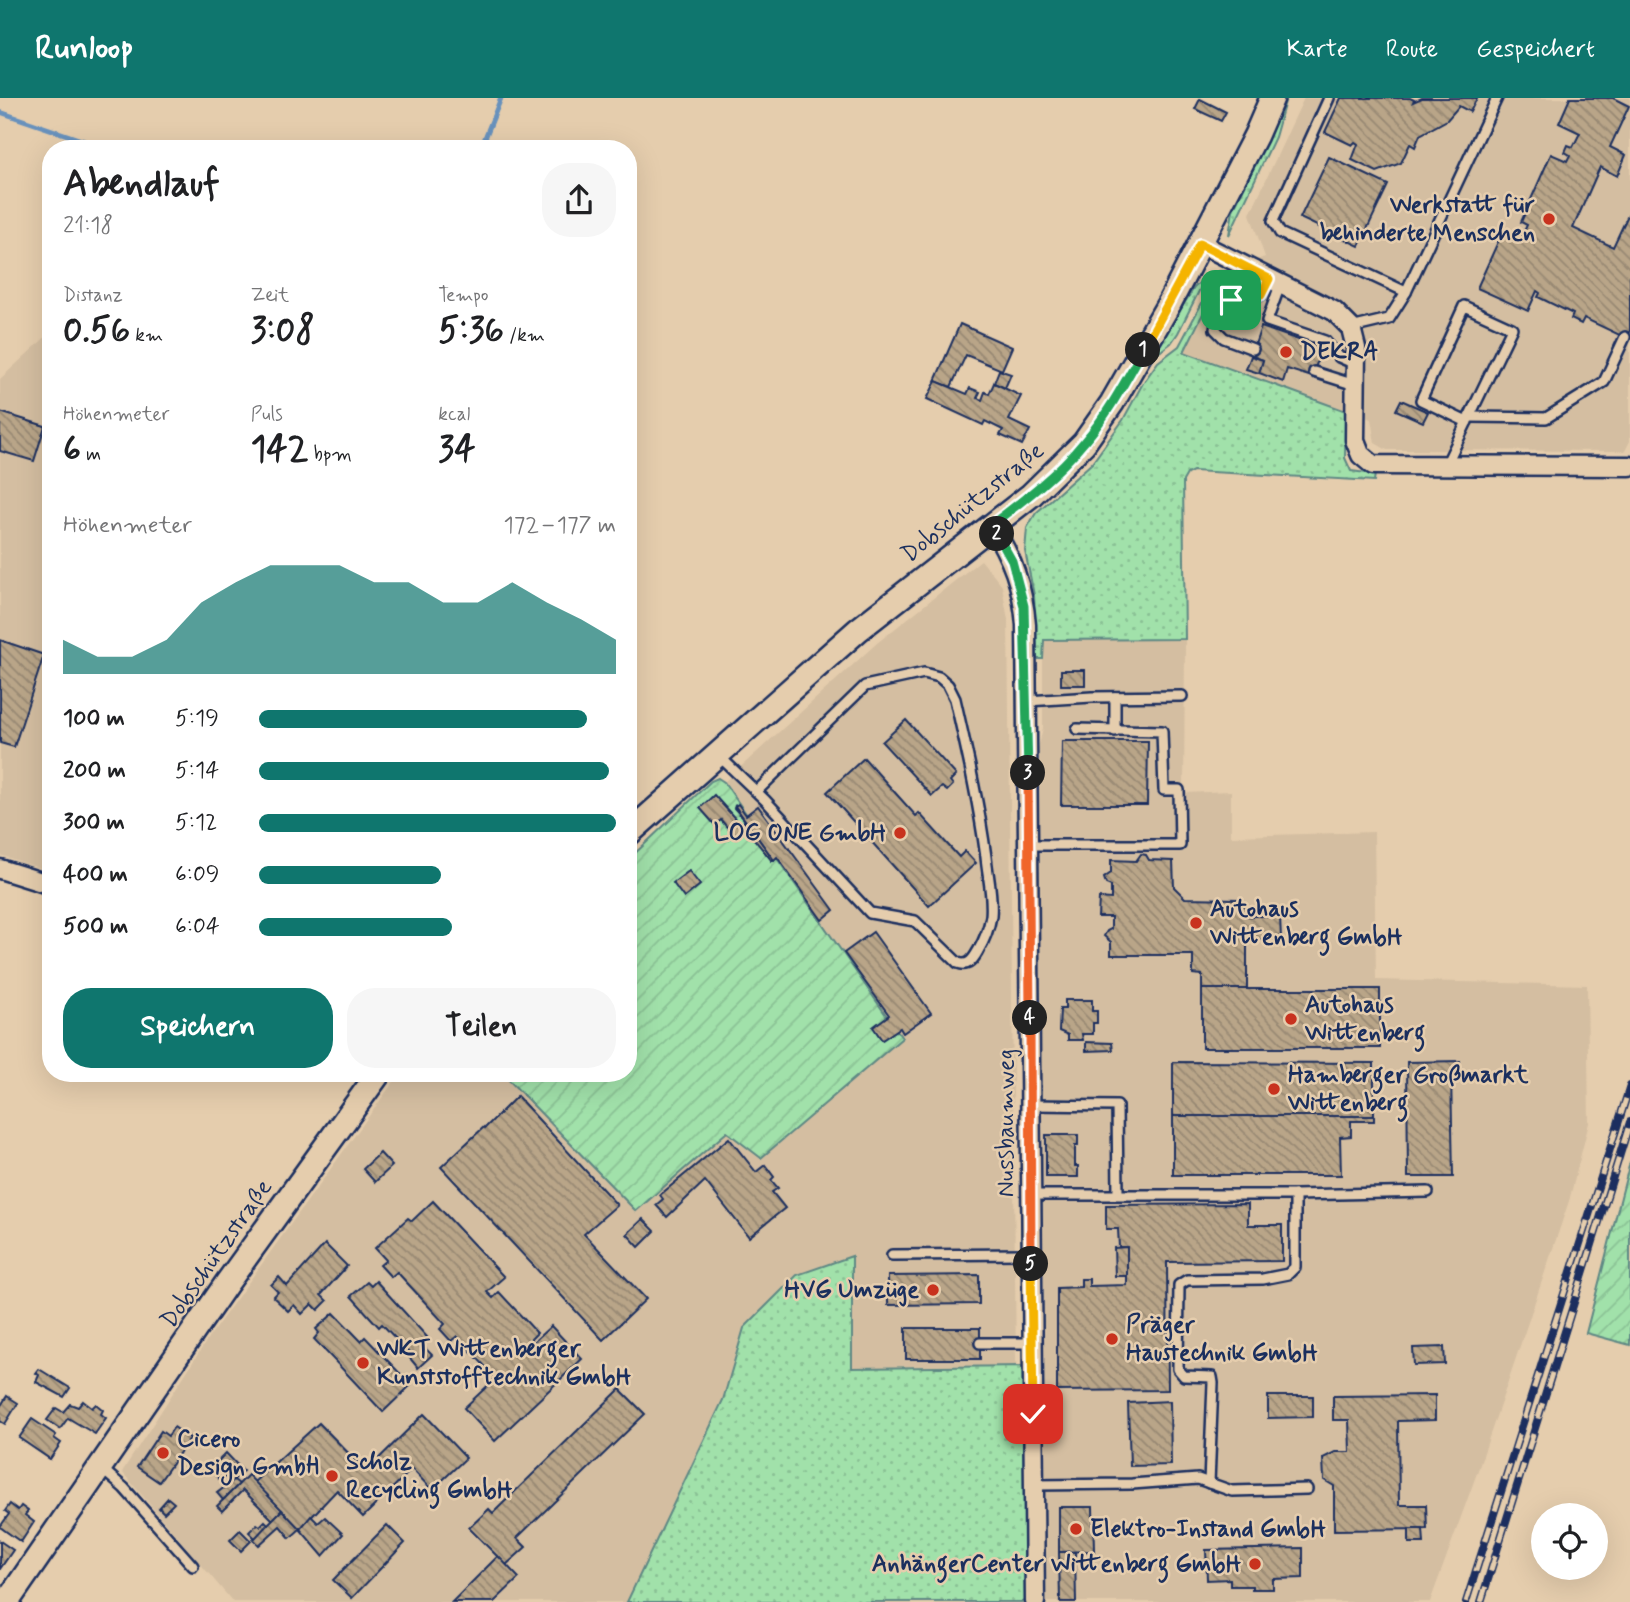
<!DOCTYPE html>
<html lang="de">
<meta charset="utf-8">
<style>
:root{--surface:#fff;--page:#f6f6f6;--text:#202124;--muted:#757577;--accent:#0f766e}
body{margin:0;font-family:Mynerve,sans-serif;background:var(--page);color:var(--text);height:100vh;display:flex;flex-direction:column;font-size:26px;white-space:nowrap}
*{box-sizing:border-box;margin:0}
p{font-size:23px;color:var(--muted)}
.icon{flex:none;width:38px;height:38px;fill:none;stroke:currentColor;stroke-width:2;stroke-linecap:round;stroke-linejoin:round}
.map{position:relative;flex:1;overflow:hidden}
.drawer{position:absolute;left:42px;top:42px;width:595px;height:942px;display:flex;flex-direction:column;background:var(--surface);border-radius:28px;box-shadow:0 7px 28px #0002}
.drawer>*{flex:none}
.fabs{position:absolute;left:1531px;top:1405px;display:grid;gap:14px}
.fabs a{display:grid;place-items:center;width:77px;height:77px;border-radius:50%;background:var(--surface);box-shadow:0 7px 28px #0002;font-size:35px}
.pin{position:absolute;display:grid;place-items:center;width:60px;height:60px;color:#fff;margin:-30px;border-radius:14px;box-shadow:0 4px 10px #0006}
.km{position:absolute;width:35px;height:35px;margin:-18px;border-radius:50%;background:#222;color:#fff;font-size:19px;line-height:35px;text-align:center}
.round{display:grid;place-items:center;flex:none;width:74px;height:74px;border-radius:28px;background:var(--page)}
.overview{display:flex;align-items:center;justify-content:space-between;height:119px;padding:0 21px}
h1{font-size:38px;font-weight:800;line-height:52px}
.figures{display:grid;grid-template-columns:repeat(3,1fr);gap:10px;height:119px;padding:7px 21px}
.figures div{display:grid;align-content:center}
.figures b{font-size:35px;font-weight:800}
.figures small{font-size:19px;font-weight:400}
.figures p{font-size:19px}
.chart{height:196px;padding:14px 21px}
.chart p{display:flex;justify-content:space-between}
.chart svg{width:100%;height:126px;margin-top:7px;fill:var(--accent);opacity:.7}
.primary-button{display:flex;gap:14px;margin-top:auto;padding:14px 21px}
.primary-button a{flex:1;height:80px;border-radius:28px;background:var(--accent);color:#fff;font-size:28px;font-weight:800;line-height:80px;text-align:center}
.primary-button a+a{background:var(--page);color:var(--text)}
ul{padding:0 21px;list-style:none;font-size:23px}
li{display:grid;grid-template-columns:112px 84px 1fr;align-items:center;height:52px}
li i{height:18px;border-radius:9px;background:var(--accent)}
header{display:flex;align-items:center;gap:42px;box-sizing:border-box;height:98px;padding:0 35px;background:var(--accent);color:#fff}
header strong{font-size:33px}
nav{display:flex;gap:38px;margin-inline-start:auto;font-size:24px}
.map>svg:first-child{display:block}
</style>
<header>
<strong>Runloop</strong>
<nav><a>Karte</a><a>Route</a><a>Gespeichert</a></nav>
</header>
<div class="map">
<svg width="1630" height="1504" viewBox="0 0 1630 1504">
<defs>
<pattern id="grass-dots" width="8" height="8" patternUnits="userSpaceOnUse" patternTransform="scale(1.75)"><rect width="8" height="8" fill="#a1e1aa"/><path d="M2 2h.1M6 6h.1" fill="none" stroke="#8ac195" stroke-width="1.8" stroke-linecap="round"/></pattern>
<pattern id="garden-furrows" width="10" height="10" patternUnits="userSpaceOnUse" patternTransform="scale(1.75)"><rect width="10" height="10" fill="#a1e1aa"/><path d="M-1 1l2-2M0 10L10 0M9 11l2-2" fill="none" stroke="#8ac195"/></pattern>
<pattern id="building-back-hatch" width="6" height="6" patternUnits="userSpaceOnUse" patternTransform="scale(1.75)"><rect width="6" height="6" fill="#b9a588"/><path d="M-1 5l2 2M0 0l6 6M5-1l2 2" fill="none" stroke="#968772"/></pattern>
</defs>
<rect width="100%" height="100%" fill="#e5cdad"/>
<filter id="ink" filterUnits="userSpaceOnUse"><feTurbulence type="fractalNoise" baseFrequency=".0143" numOctaves="2"/><feDisplacementMap in="SourceGraphic" scale="14" xChannelSelector="R" yChannelSelector="G"/><feConvolveMatrix kernelMatrix="1 2 1 2 8 2 1 2 1" color-interpolation-filters="sRGB"/></filter>
<g filter="url(#ink)">
<g fill="#d4bea1">
<polygon points="1304,0 1630,0 1630,343 1625,353 1387,352 1375,345 1371,321 1183,254 1224,173 1265,159 1250,116"/>
<polygon points="51,234 51,774 0,757 0,281"/>
<polygon points="981,462 1002,488 1008,522 1016,1268 851,1270 851,1158 797,1177 744,1230 723,1302 627,1504 233,1504 122,1374 209,1239 400,975 502,975 636,1113 727,1034 760,1059 901,940 724,684 877,545"/>
<polygon points="1185,541 1184,695 1231,693 1231,738 1374,734 1376,882 1587,887 1589,1025 1569,1103 1477,1375 1430,1504 1047,1504 1038,650 1043,631 1043,542"/>
</g>
<g fill="url(#grass-dots)" stroke="#5e8884" stroke-width="2">
<polygon points="1283,0 1286,0 1275,39 1229,137 1233,112 1254,69"/>
<polygon points="1219,173 1224,173 1184,254 1346,313 1345,360 1351,373 1375,376 1374,383 1193,373 1187,376 1183,383 1185,541 1044,542 1043,561 1037,561 1034,497 1025,453 1027,430 1036,415 1092,365 1123,322 1143,285 1158,264 1179,248"/>
<polygon points="1207,177 1178,235 1171,245 1153,259 1151,258 1194,190"/>
<polygon points="852,1158 852,1270 1023,1268 1027,1498 1024,1504 627,1504 723,1302 744,1230 797,1177"/>
</g>
<g fill="url(#garden-furrows)" stroke="#5e8884" stroke-width="2">
<polygon points="718,680 724,684 902,940 761,1060 727,1034 636,1113 502,975 628,975 628,762 711,683"/>
<polygon points="1630,1064 1630,1247 1586,1235"/>
</g>
<g fill="none" stroke-linecap="round" stroke-linejoin="round">
<g stroke="#6891bc" stroke-width="5">
<polyline points="0,14 108,51"/>
<polyline points="481,50 501,0"/>
</g>
</g>
<g fill="url(#building-back-hatch)" stroke="#1b2f5e" stroke-width="2">
<polygon points="1341,0 1410,0 1414,2 1413,4 1422,0 1477,0 1470,14 1459,8 1447,22 1420,37 1415,49 1410,46 1401,65 1377,74 1352,62 1358,46 1355,44 1352,47 1325,34"/>
<polygon points="1570,0 1613,0 1629,8 1610,49 1626,57 1617,78 1600,69 1573,130 1613,149 1628,117 1630,119 1630,242 1584,220 1581,226 1571,221 1573,216 1538,199 1540,195 1537,193 1528,213 1477,190 1502,135 1520,142 1527,127 1521,124 1551,56 1567,63 1570,57 1565,54 1568,47 1573,49 1580,35 1559,25"/>
<polygon points="1200,1 1226,14 1221,23 1195,11"/>
<polygon points="1329,59 1388,87 1359,148 1300,120"/>
<polygon points="960,226 1012,249 1002,272 966,257 951,289 935,283"/>
<polygon points="1261,229 1322,250 1312,279 1287,271 1283,284 1259,275 1263,262 1251,258"/>
<polygon points="1251,258 1263,262 1259,275 1246,271"/>
<polygon points="999,272 1011,276 1005,290 994,285"/>
<polygon points="936,283 967,296 970,290 980,294 977,300 982,302 985,294 989,296 994,285 1021,298 1009,322 1030,332 1022,347 1000,337 1003,332 985,323 983,327 927,301"/>
<polygon points="1401,302 1428,314 1423,324 1396,312"/>
<polygon points="0,314 45,328 34,363 0,353"/>
<polygon points="0,542 44,557 14,649 0,645"/>
<rect x="1061" y="572" width="24" height="15"/>
<polygon points="906,622 956,677 950,683 953,687 947,693 942,689 932,698 882,644"/>
<polygon points="1062,643 1148,643 1147,707 1061,707"/>
<polygon points="864,660 916,718 919,715 959,759 965,753 976,765 929,808 827,694"/>
<polygon points="714,697 739,725 741,724 744,727 744,721 734,710 735,708 774,762 772,763 746,731 736,740 721,722 715,727 700,710"/>
<polygon points="738,706 746,717 758,708 834,812 822,822 777,759 774,762 735,708"/>
<polygon points="1141,756 1146,757 1149,762 1173,763 1174,789 1185,800 1238,801 1246,810 1247,818 1280,818 1281,841 1247,841 1247,891 1202,891 1202,877 1193,876 1193,857 1111,857 1111,844 1104,838 1107,833 1111,831 1111,819 1098,819 1099,800 1111,801 1111,788 1106,786 1104,780 1111,775 1111,762 1136,763"/>
<polygon points="689,773 700,787 684,800 673,785"/>
<polygon points="873,834 931,915 903,935 900,930 882,942 873,929 889,917 844,855"/>
<rect x="1202" y="891" width="178" height="59"/>
<polygon points="1065,902 1092,902 1092,913 1097,913 1097,925 1093,925 1093,936 1082,936 1083,942 1068,942 1068,937 1059,933 1060,911 1065,911"/>
<polygon points="1086,944 1112,945 1113,952 1086,953"/>
<polygon points="1460,963 1460,975 1451,975 1453,1079 1408,1079 1407,964"/>
<polygon points="1173,964 1374,965 1374,1018 1173,1018"/>
<polygon points="517,998 617,1107 584,1136 646,1201 603,1242 441,1069 484,1029 485,1030"/>
<polygon points="1173,1018 1374,1018 1374,1023 1351,1023 1351,1038 1340,1039 1341,1077 1173,1077"/>
<polygon points="1046,1037 1078,1037 1078,1048 1075,1048 1075,1068 1078,1068 1078,1079 1046,1079"/>
<polygon points="729,1040 756,1074 765,1067 774,1079 771,1082 778,1090 772,1094 785,1110 749,1139 705,1083 667,1119 656,1107 663,1101 660,1097"/>
<polygon points="380,1055 392,1068 375,1084 363,1071"/>
<polygon points="433,1103 504,1179 487,1194 493,1200 499,1194 537,1235 527,1245 529,1248 551,1228 582,1261 495,1343 464,1310 496,1280 457,1238 451,1243 440,1231 445,1226 397,1174 391,1179 380,1167 386,1162 375,1150 408,1120 412,1123"/>
<polygon points="1248,1106 1248,1127 1282,1127 1282,1163 1167,1164 1168,1292 1057,1293 1057,1190 1081,1189 1081,1181 1089,1181 1089,1188 1127,1187 1127,1149 1119,1149 1118,1131 1106,1131 1106,1107"/>
<polygon points="643,1121 655,1133 639,1149 627,1136"/>
<polygon points="325,1146 347,1168 321,1197 327,1203 318,1212 312,1206 302,1216 294,1207 288,1213 273,1199 278,1194 271,1187 279,1179 287,1188"/>
<polygon points="1127,1149 1127,1178 1115,1178 1114,1150"/>
<polygon points="979,1177 979,1206 888,1207 888,1178"/>
<polygon points="376,1183 427,1239 419,1247 422,1247 432,1257 418,1270 409,1259 411,1257 382,1226 379,1229 351,1198 367,1184 371,1188"/>
<polygon points="334,1215 361,1243 365,1239 411,1287 383,1314 314,1241 319,1235 316,1231"/>
<rect x="906" y="1230" width="74" height="31"/>
<polygon points="1444,1249 1445,1266 1414,1267 1413,1250"/>
<polygon points="39,1271 70,1290 64,1299 36,1284 39,1277 36,1275"/>
<polygon points="620,1291 645,1316 517,1440 526,1449 506,1467 469,1430 489,1411 493,1415"/>
<polygon points="1435,1297 1435,1322 1398,1323 1399,1407 1426,1407 1427,1431 1334,1432 1334,1388 1324,1382 1323,1360 1335,1354 1350,1354 1349,1322 1333,1322 1333,1298"/>
<polygon points="7,1298 18,1305 5,1326 0,1323 0,1309"/>
<polygon points="1268,1298 1313,1298 1313,1319 1268,1320"/>
<polygon points="83,1303 92,1310 96,1306 103,1312 101,1316 106,1320 95,1336 68,1320 60,1331 47,1322 56,1310 63,1314 70,1306 78,1309"/>
<polygon points="1170,1303 1171,1367 1130,1368 1128,1305"/>
<polygon points="424,1316 466,1360 432,1392 412,1371 363,1419 337,1392 300,1431 254,1384 319,1325 366,1373"/>
<polygon points="32,1321 56,1337 54,1340 61,1345 50,1361 19,1340"/>
<polygon points="174,1329 190,1340 159,1384 137,1369 161,1333 168,1338"/>
<polygon points="226,1355 243,1373 230,1385 223,1378 219,1381 215,1377 218,1373 213,1368"/>
<polygon points="248,1377 282,1412 273,1422 243,1392 222,1413 217,1408"/>
<polygon points="234,1382 239,1386 223,1402 217,1395"/>
<polygon points="168,1400 174,1405 164,1415 159,1410"/>
<polygon points="10,1406 18,1412 21,1408 28,1413 25,1417 34,1424 21,1444 0,1429 9,1416 5,1413"/>
<polygon points="1059,1409 1093,1409 1094,1453 1059,1454"/>
<polygon points="282,1412 300,1431 290,1440 280,1428 259,1447 253,1441"/>
<polygon points="311,1418 318,1425 325,1419 343,1436 323,1458 300,1431"/>
<polygon points="265,1423 268,1426 255,1440 249,1434 257,1426 260,1428"/>
<polygon points="387,1427 405,1445 352,1500 333,1482"/>
<polygon points="1409,1431 1423,1431 1424,1445 1409,1445"/>
<polygon points="240,1432 251,1443 241,1453 230,1442"/>
<polygon points="0,1443 13,1452 0,1471"/>
<polygon points="1303,1450 1303,1480 1273,1481 1273,1491 1252,1491 1252,1488 1230,1488 1230,1481 1207,1482 1206,1452"/>
<polygon points="1059,1454 1075,1454 1076,1504 1060,1504"/>
<polygon points="498,1458 519,1480 494,1504 452,1504"/>
</g>
<g fill="none" stroke-linecap="round" stroke-linejoin="round">
<defs>
<g id="service">
<polyline points="1329,0 1273,123 1280,135 1406,194"/>
<polyline points="1280,187 1267,223 1325,243 1339,259 1355,266"/>
<polyline points="1351,230 1389,221 1406,194 1497,0"/>
<path d="M1253,251L1224,240L1215,231C1221,200 1233,201 1261,197L1269,181"/>
<polyline points="1314,274 1355,287"/>
<polyline points="1469,319 1546,320 1604,284 1625,239"/>
<polyline points="1446,367 1512,230 1464,208 1421,302 1467,324"/>
<polyline points="1027,603 1092,599 1182,598"/>
<polyline points="1115,633 1115,599"/>
<path d="M718,657L765,702L870,815L915,823L958,865C968,869 973,862 978,853C984,843 989,830 991,818C993,798 988,779 986,759C979,706 967,654 955,601L948,587L939,579L924,575L865,588L757,693"/>
<polyline points="1029,747 1180,747 1179,692 1164,692 1162,633 1077,631"/>
<polyline points="1030,1007 1117,1008 1118,1096"/>
<polyline points="1030,1097 1295,1097 1428,1094"/>
<polyline points="892,1157 1031,1156"/>
<polyline points="980,1245 1032,1245"/>
<polyline points="101,1370 124,1390 193,1468"/>
<polyline points="1209,1385 1213,1285 1212,1279 1184,1278 1178,1271 1179,1187 1187,1182 1263,1181 1288,1176 1295,1169 1295,1097"/>
<polyline points="1034,1387 1132,1386 1198,1381 1232,1393 1307,1391"/>
</g>
<g id="minor">
<polyline points="1201,146 1334,213 1351,230 1356,250 1355,342 1361,357 1373,367 1630,368"/>
<path d="M991,427C1012,459 1023,489 1026,527L1035,1504"/>
<polyline points="0,771 51,787"/>
</g>
<g id="tertiary">
<polyline points="628,736 858,532 1031,397 1084,345 1112,305 1170,204 1256,37 1272,0"/>
<polyline points="7,1504 227,1185 379,975"/>
</g>
</defs>
<use href="#service" stroke="#1b2f5e" stroke-width="14"/>
<use href="#minor" stroke="#1b2f5e" stroke-width="23"/>
<use href="#tertiary" stroke="#1b2f5e" stroke-width="28"/>
<use href="#service" stroke="#e5cdad" stroke-width="9"/>
<use href="#minor" stroke="#e5cdad" stroke-width="18"/>
<use href="#tertiary" stroke="#e5cdad" stroke-width="23"/>
<defs>
<g id="rail">
<polyline points="1466,1504 1630,988"/>
<polyline points="1481,1504 1630,1024"/>
</g>
</defs>
<use href="#rail" stroke="#1b2f5e" stroke-width="8"/>
<use href="#rail" stroke="#e5cdad" stroke-width="5" stroke-dasharray="16" stroke-linecap="butt"/>
</g>
</g>
<g fill="none" stroke-linecap="round" stroke-linejoin="round" filter="url(#ink)">
<defs>
<polyline id="split-1" points="1143,252 1200,146 1269,181 1261,197 1231,202"/>
<path id="split-2" d="M997,436L991,427C1024,402 1058,376 1084,344C1108,316 1125,284 1143,252"/>
<polyline id="split-3" points="997,436 1012,463 1024,508 1028,675"/>
<polyline id="split-4" points="1028,675 1030,920"/>
<polyline id="split-5" points="1030,920 1031,1166"/>
<polyline id="split-6" points="1031,1166 1033,1316"/>
</defs>
<use href="#split-1" stroke="#fff" stroke-width="14"/>
<use href="#split-2" stroke="#fff" stroke-width="14"/>
<use href="#split-3" stroke="#fff" stroke-width="14"/>
<use href="#split-4" stroke="#fff" stroke-width="14"/>
<use href="#split-5" stroke="#fff" stroke-width="14"/>
<use href="#split-6" stroke="#fff" stroke-width="14"/>
<use href="#split-1" stroke="#f5b400" stroke-width="9"/>
<use href="#split-2" stroke="#22a559" stroke-width="9"/>
<use href="#split-3" stroke="#22a559" stroke-width="9"/>
<use href="#split-4" stroke="#f0652b" stroke-width="9"/>
<use href="#split-5" stroke="#f0652b" stroke-width="9"/>
<use href="#split-6" stroke="#f5b400" stroke-width="9"/>
</g>
<g fill="#c8321e" stroke="#e5cdad" stroke-width="2.5">
<circle cx="1549" cy="121" r="7"/>
<circle cx="1286" cy="254" r="7"/>
<circle cx="900" cy="735" r="7"/>
<circle cx="1196" cy="825" r="7"/>
<circle cx="1291" cy="921" r="7"/>
<circle cx="1274" cy="991" r="7"/>
<circle cx="933" cy="1192" r="7"/>
<circle cx="1112" cy="1241" r="7"/>
<circle cx="363" cy="1265" r="7"/>
<circle cx="163" cy="1355" r="7"/>
<circle cx="332" cy="1378" r="7"/>
<circle cx="1076" cy="1431" r="7"/>
<circle cx="1255" cy="1466" r="7"/>
</g>
<g text-anchor="middle" dominant-baseline="central" stroke-width="5" stroke-linejoin="round" paint-order="stroke">
<g font-size="24" font-weight="bold" fill="#1b2f5e" stroke="#e5cdad" text-anchor="start">
<text x="1535" y="107" text-anchor="end">Werkstatt für<tspan x="1535" dy="28">behinderte Menschen</tspan></text>
<text x="1300" y="254">DEKRA</text>
<text x="886" y="735" text-anchor="end">LOG ONE GmbH</text>
<text x="1210" y="811">Autohaus<tspan x="1210" dy="28">Wittenberg GmbH</tspan></text>
<text x="1305" y="907">Autohaus<tspan x="1305" dy="28">Wittenberg</tspan></text>
<text x="1288" y="977">Hamberger Großmarkt<tspan x="1288" dy="28">Wittenberg</tspan></text>
<text x="919" y="1192" text-anchor="end">HVG Umzüge</text>
<text x="1126" y="1227">Präger<tspan x="1126" dy="28">Haustechnik GmbH</tspan></text>
<text x="377" y="1251">WKT Wittenberger<tspan x="377" dy="28">Kunststofftechnik GmbH</tspan></text>
<text x="177" y="1341">Cicero<tspan x="177" dy="28">Design GmbH</tspan></text>
<text x="346" y="1364">Scholz<tspan x="346" dy="28">Recycling GmbH</tspan></text>
<text x="1090" y="1431">Elektro-Instand GmbH</text>
<text x="1241" y="1466" text-anchor="end">AnhängerCenter Wittenberg GmbH</text>
</g>
<g font-size="24" fill="#1b2f5e" stroke="#e5cdad">
<text transform="translate(973 405) rotate(-39)">Dobschützstraße</text>
<text transform="translate(1006 1025) rotate(-90)">Nussbaumweg</text>
<text transform="translate(217 1156) rotate(-55)">Dobschützstraße</text>
</g>
</g>
</svg>
<div class="fabs">
<a><svg class="icon" aria-label="locate" viewBox="0 0 24 24"><circle cx="12" cy="12" r="6"/><path d="M12 2v4M12 18v4M2 12h4M18 12h4"/></svg></a>
</div>
<div class="pin" style="left:1231px;top:202px;background:#1e9e55"><svg class="icon" aria-label="arrive" viewBox="0 0 24 24"><path d="M6 21V4h12l-3 4 3 4H6"/></svg></div>
<div class="pin" style="left:1033px;top:1316px;background:#d93025"><svg class="icon" aria-label="check" viewBox="0 0 24 24"><path d="M5 12l5 5 9-10"/></svg></div>
<b class="km" style="left:1143px;top:252px">1</b>
<b class="km" style="left:997px;top:436px">2</b>
<b class="km" style="left:1028px;top:675px">3</b>
<b class="km" style="left:1030px;top:920px">4</b>
<b class="km" style="left:1031px;top:1166px">5</b>
<section class="drawer">
<div class="overview"><div><h1>Abendlauf</h1><p>21:18</p></div><a class="round"><svg class="icon" aria-label="share" viewBox="0 0 24 24"><path d="M12 15V3M7 8l5-5 5 5M5 13v7h14v-7"/></svg></a></div>
<div class="figures">
<div><p>Distanz</p><b>0.56<small> km</small></b></div>
<div><p>Zeit</p><b>3:08</b></div>
<div><p>Tempo</p><b>5:36<small> /km</small></b></div>
</div>
<div class="figures">
<div><p>Höhenmeter</p><b>6<small> m</small></b></div>
<div><p>Puls</p><b>142<small> bpm</small></b></div>
<div><p>kcal</p><b>34</b></div>
</div>
<div class="chart"><p><span>Höhenmeter</span>172–177 m</p>
<svg viewBox="0 0 160 44" preserveAspectRatio="none"><path d="M0 44V32L10 38L20 38L30 32L40 19L50 12L60 6L70 6L80 6L90 12L100 12L110 19L120 19L130 12L140 19L150 25L160 32V44z"/></svg>
</div>
<ul>
<li><b>100 m</b>5:19<i style="width:92%"></i></li>
<li><b>200 m</b>5:14<i style="width:98%"></i></li>
<li><b>300 m</b>5:12<i style="width:100%"></i></li>
<li><b>400 m</b>6:09<i style="width:51%"></i></li>
<li><b>500 m</b>6:04<i style="width:54%"></i></li>
</ul>
<div class="primary-button"><a>Speichern</a><a>Teilen</a></div>
</section>
</div>
